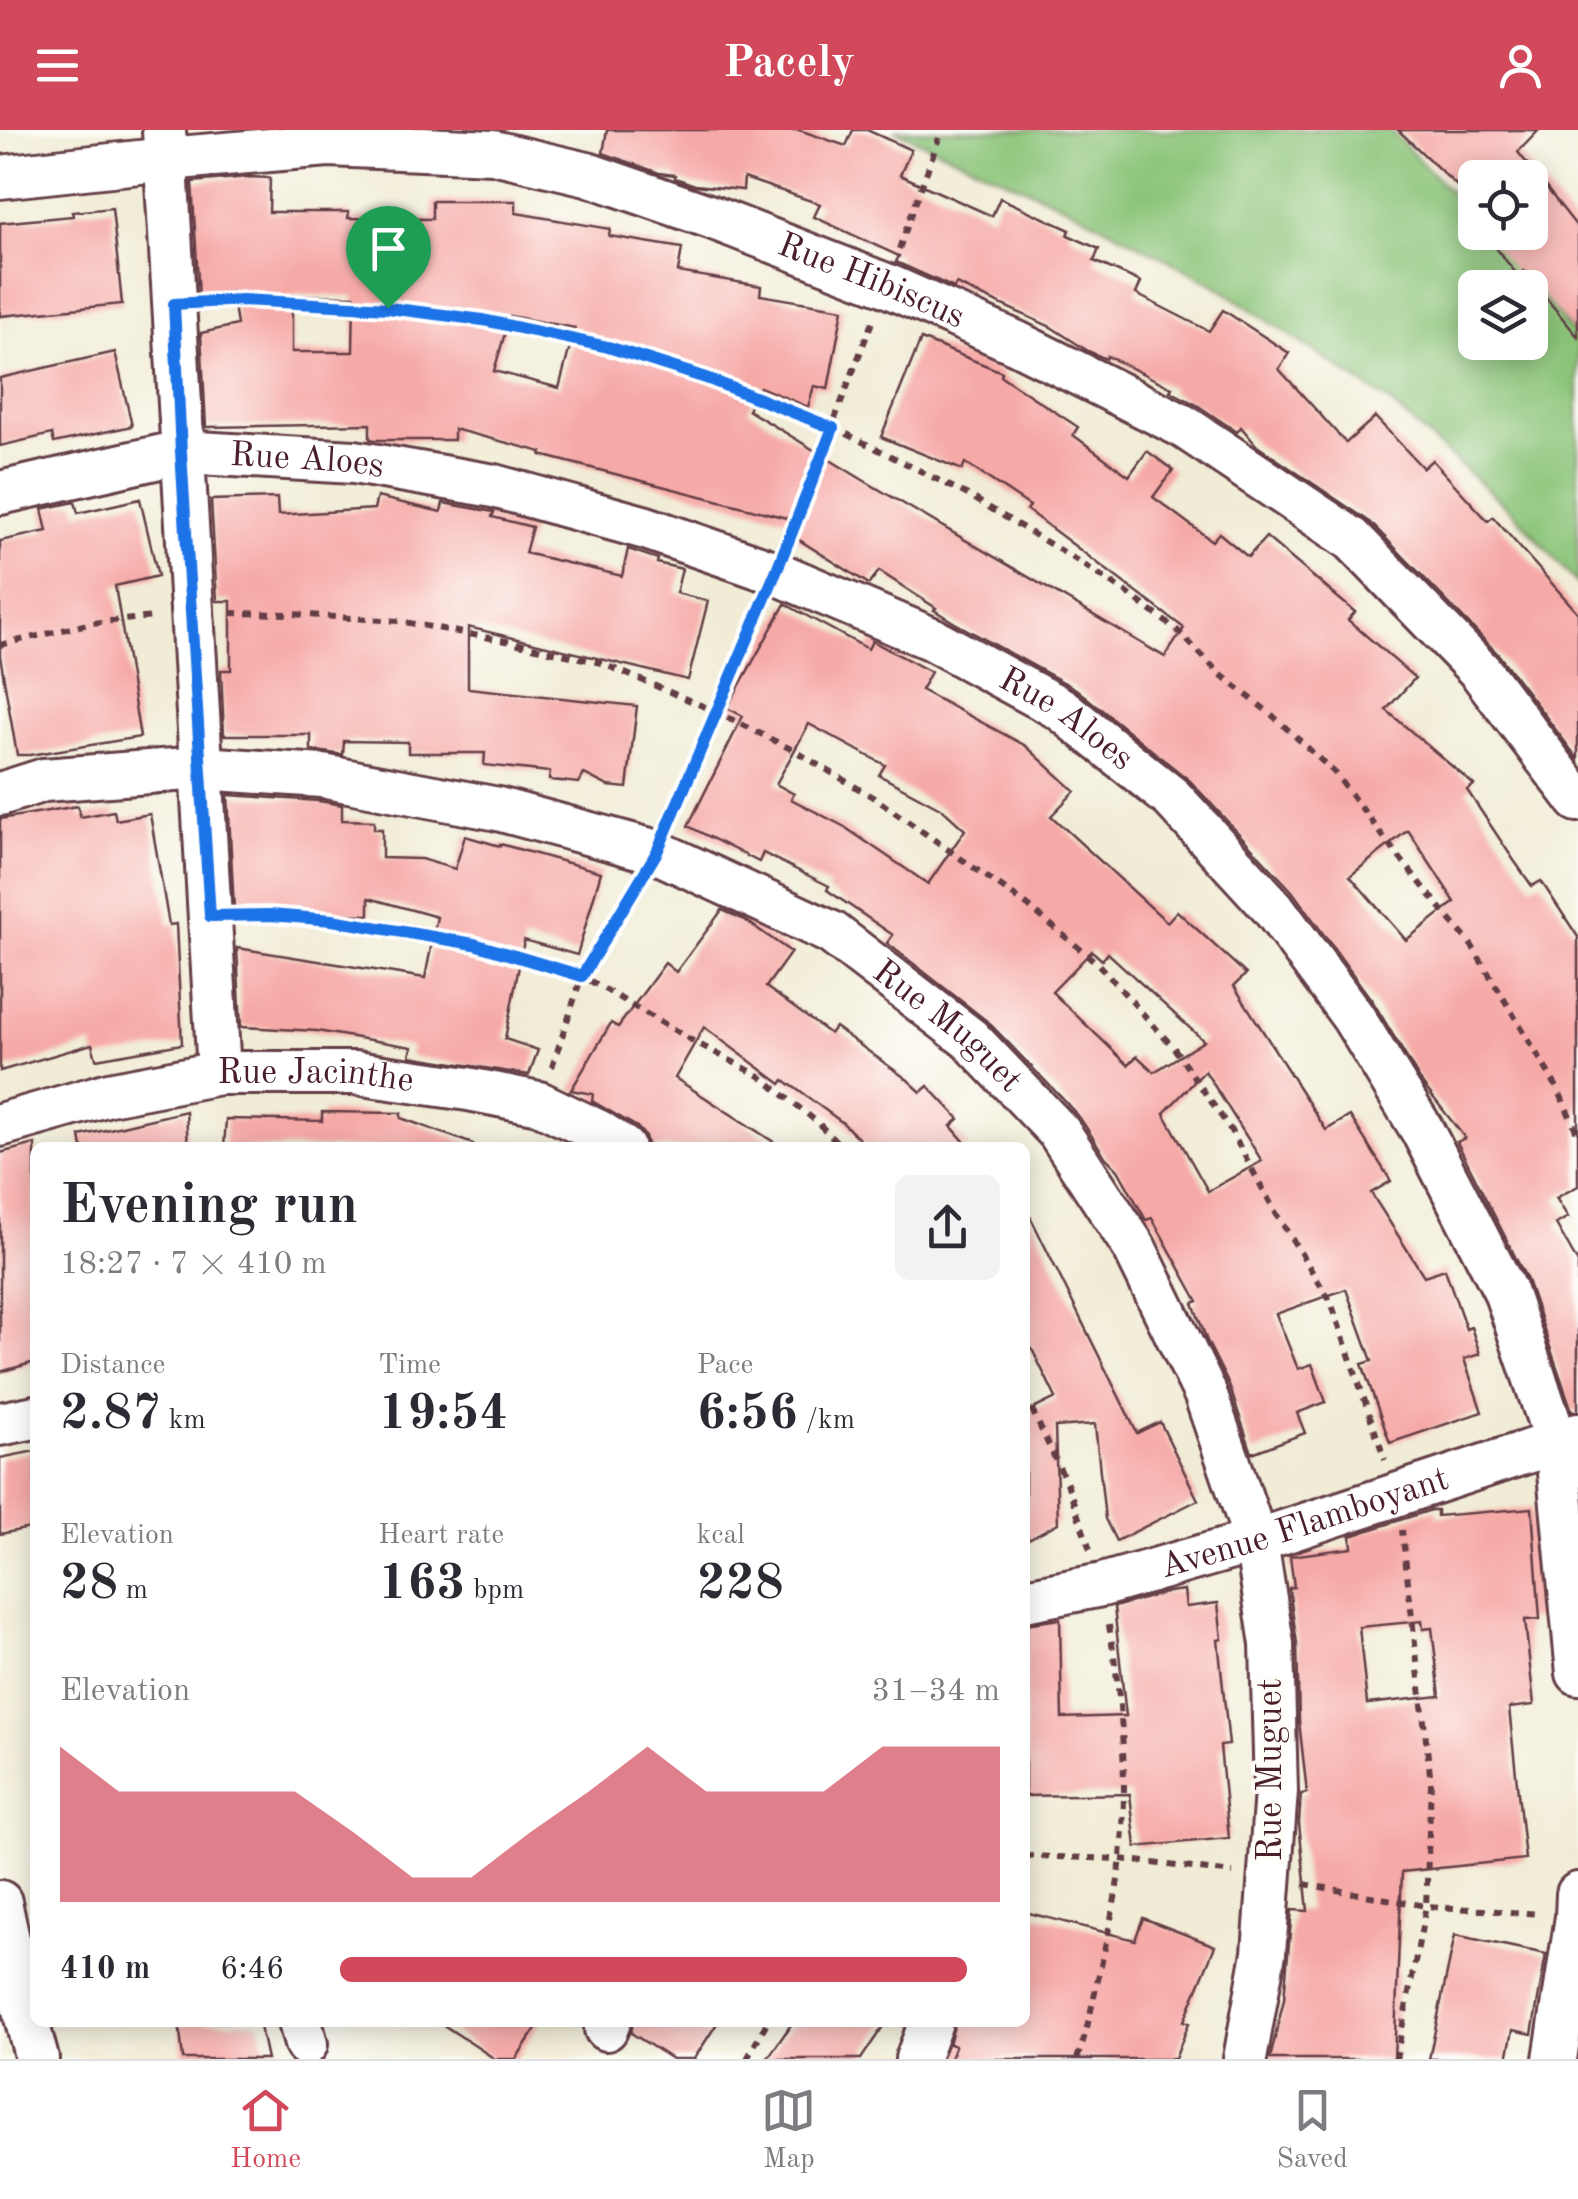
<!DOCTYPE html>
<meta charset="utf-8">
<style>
:root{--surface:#fff;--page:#f2f2f3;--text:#2b2b33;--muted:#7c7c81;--line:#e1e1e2;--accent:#d1495b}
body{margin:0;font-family:"Old Standard TT",serif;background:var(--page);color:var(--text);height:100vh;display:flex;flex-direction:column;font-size:38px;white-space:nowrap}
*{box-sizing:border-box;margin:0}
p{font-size:32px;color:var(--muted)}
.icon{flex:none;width:55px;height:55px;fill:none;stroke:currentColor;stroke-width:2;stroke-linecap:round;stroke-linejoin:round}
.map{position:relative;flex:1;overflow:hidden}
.side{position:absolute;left:30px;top:1012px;width:1000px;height:885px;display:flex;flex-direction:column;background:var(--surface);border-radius:15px;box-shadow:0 5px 25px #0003}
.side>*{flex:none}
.buttons{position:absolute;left:1458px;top:30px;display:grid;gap:20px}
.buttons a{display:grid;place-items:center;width:90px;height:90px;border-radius:15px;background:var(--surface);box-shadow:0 5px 25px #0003;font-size:50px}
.pin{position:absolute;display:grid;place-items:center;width:85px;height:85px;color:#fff;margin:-102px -42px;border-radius:50% 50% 50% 0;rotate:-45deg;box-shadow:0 0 10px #0007}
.pin .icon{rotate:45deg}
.round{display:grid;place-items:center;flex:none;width:105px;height:105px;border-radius:15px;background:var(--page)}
.head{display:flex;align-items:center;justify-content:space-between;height:170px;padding:0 30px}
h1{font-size:55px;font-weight:700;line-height:75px}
.stats{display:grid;grid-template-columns:repeat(3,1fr);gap:15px;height:170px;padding:10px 30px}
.stats div{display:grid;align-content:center}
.stats b{font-size:50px;font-weight:700}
.stats small{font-size:28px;font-weight:400}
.stats p{font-size:28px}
.chart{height:280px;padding:20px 30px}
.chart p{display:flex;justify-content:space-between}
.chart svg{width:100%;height:180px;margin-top:10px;fill:var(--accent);opacity:.7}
ul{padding:0 30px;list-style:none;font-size:32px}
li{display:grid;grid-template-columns:160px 120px 1fr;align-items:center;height:75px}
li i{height:25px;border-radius:12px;background:var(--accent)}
header{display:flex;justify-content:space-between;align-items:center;height:130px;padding:0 30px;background:var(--accent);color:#fff;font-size:45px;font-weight:700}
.tab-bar{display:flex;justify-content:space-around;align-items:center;height:140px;border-top:2px solid var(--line);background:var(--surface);font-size:28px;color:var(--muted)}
.tab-bar a{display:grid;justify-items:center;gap:5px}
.tab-bar .on{color:var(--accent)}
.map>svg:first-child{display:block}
</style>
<header><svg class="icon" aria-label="menu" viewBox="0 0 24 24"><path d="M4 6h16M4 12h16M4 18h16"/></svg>Pacely<svg class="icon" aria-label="person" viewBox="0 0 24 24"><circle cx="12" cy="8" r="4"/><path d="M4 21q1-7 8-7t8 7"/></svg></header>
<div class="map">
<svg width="1578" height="1929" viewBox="0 0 1578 1929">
<rect width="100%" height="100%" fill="#fdfcf7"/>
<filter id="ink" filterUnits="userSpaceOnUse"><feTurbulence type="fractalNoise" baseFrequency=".01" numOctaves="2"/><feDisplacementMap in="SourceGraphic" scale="20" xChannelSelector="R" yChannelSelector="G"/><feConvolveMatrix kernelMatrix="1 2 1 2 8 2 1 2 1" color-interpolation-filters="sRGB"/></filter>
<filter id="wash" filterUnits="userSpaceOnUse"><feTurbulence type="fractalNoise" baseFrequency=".0048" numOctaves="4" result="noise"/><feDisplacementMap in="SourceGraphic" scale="40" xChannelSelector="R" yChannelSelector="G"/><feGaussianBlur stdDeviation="2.25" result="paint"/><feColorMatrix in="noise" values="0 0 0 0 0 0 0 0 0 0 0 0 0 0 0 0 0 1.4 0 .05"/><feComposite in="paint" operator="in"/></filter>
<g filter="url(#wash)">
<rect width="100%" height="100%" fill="#f1ecd6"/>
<path fill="#8ac478" stroke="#6a7252" stroke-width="2.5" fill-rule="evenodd" d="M894,0H1390L1475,88V102L1488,103L1578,209V455L1515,384L1388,271L1215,155L1072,79ZM1475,158H1530V212H1475Z"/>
<g id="blocks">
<g fill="#f6aaa8" fill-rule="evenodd">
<polygon points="607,0 799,0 846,16 853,0 867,0 911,20 900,45 992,86 1000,68 1070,100 1068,105 1099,119 1094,131 1141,152 1136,164 1209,201 1223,180 1289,223 1279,239 1346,313 1375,287 1423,338 1432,330 1488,391 1493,387 1578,483 1578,629 1498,524 1370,392 1257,316 1241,297 1237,302 1197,275 1170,261 1172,258 1107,226 1106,229 1088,221 1051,197 956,154 954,158 896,132 899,126 814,87 820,74 744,48 743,60 695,55 675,48 675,45 659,43 603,23"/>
<polygon points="1398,0 1539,0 1518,22 1578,98 1578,207 1524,141 1518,146 1486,105 1490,102 1530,102 1530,48 1475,48 1475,73"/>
<path d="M248,47L270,48L269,82H349L348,88L432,89V71H516V83L610,99L609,106L682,118L678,142L761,156L760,165L843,179L828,259L814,256L808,277L760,257L748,280L863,350L1165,527L1184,498L1027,380L1030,376L965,333L962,340L881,307L921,209L1002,242L1001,246L1078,297L1073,305L1129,346L1147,321L1173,340L1153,367L1212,411L1219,403L1248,427L1266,407L1355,482L1348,490L1415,548L1386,580L1474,655L1467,660L1513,729L1532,756L1541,751L1578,807V1056L1556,1068L1568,1087L1556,1094L1578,1133V1281H1572L1527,1150L1457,1012L1465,1008L1422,953L1373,872L1292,761L1190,651L1076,559L955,493L934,480L936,478L879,441L869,454L793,406L802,392L541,325L542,322L454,299V310H375L370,309V294L206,297L201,203L237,195L232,162L199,166L192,52ZM292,165L354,166L353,222H292ZM510,186L575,198L559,258L494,241ZM1408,700L1455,772L1406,810L1350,746Z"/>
<polygon points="112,78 122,174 0,186 0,93 73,86 72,82"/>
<polygon points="115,222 132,296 54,313 52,304 0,316 0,248"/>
<polygon points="377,367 441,382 443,373 494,382 492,387 532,397 525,423 622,446 628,419 658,429 657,433 682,439 676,463 708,471 688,550 468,497 468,558 637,576 627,658 608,656 584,644 579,653 549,650 550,642 484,635 485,623 408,623 408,612 344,611 343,625 311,620 311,605 224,605 221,540 231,540 231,471 217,471 211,370 277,368 278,385 374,379"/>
<polygon points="140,369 158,446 115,456 140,607 30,625 17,625 0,526 0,411 47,401 42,379 75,372 78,383"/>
<path d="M785,474L868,519L872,511L931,542L921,560L1026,616L1075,661L1051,686L1167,792L1177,781L1246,844L1234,856L1326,1000L1350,986L1391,1051L1371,1063L1424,1146L1445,1139L1466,1199L1471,1197L1480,1224L1464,1229L1482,1282L1390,1313L1362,1234L1372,1231L1346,1159L1276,1184L1298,1239L1312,1234L1326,1272L1297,1283L1305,1303L1252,1323L1229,1255L1207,1211L1193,1173L1198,1171L1152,1088L1146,1090L1118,1040L1106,1028L1080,988L1061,967L988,892L887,813L893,805L827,760L829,756L763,723L759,732L688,696L743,586L727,578ZM809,594L885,635L879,645L942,679L965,700L928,754L843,696L791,669L794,664L776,654ZM1092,821L1102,830L1108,823L1204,911L1154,942L1137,926L1128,935L1052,862ZM1205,941L1262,1031L1208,1061L1164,983Z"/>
<polygon points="228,665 319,671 342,675 342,690 374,691 374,699 382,699 382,728 421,729 455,739 465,706 500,716 500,714 601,742 577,825 524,810 505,909 538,920 529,945 410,926 412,917 317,901 241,897 237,818 425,848 437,787 369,768 369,785 237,782 237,779 234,779"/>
<polygon points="78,676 80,687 114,681 116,690 150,684 169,795 176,794 182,914 96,929 92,914 0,941 0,689"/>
<polygon points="722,780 745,790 791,822 766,857 830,904 835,897 908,950 921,962 928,956 959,989 951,996 970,1018 868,1018 843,993 784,950 781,954 704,897 675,948 783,1018 648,1018 645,1006 637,997 592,971 593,964 571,960 611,893 618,897 665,833 676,842"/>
<polygon points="186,981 188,1018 82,1018 80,1006"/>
<polygon points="322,982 401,983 401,988 473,1014 472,1018 224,1018 226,989 322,991"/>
<polygon points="35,1014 35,1232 0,1242 0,1023"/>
<polygon points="1025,1076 1137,1303 1160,1292 1198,1370 1116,1411 1105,1389 1095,1294 1055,1297 1058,1393 1025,1411 1025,1283 1056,1268 1025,1205"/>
<polygon points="35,1321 35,1397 0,1404 0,1328"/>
<path d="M1532,1378L1540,1489L1525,1490L1534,1575L1509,1578L1525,1729L1402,1742L1394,1929H1270L1284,1869L1292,1780L1308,1781L1299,1693L1301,1664L1307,1663L1299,1591L1297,1513L1289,1458L1294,1457L1290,1426L1352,1418L1351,1406L1431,1380H1437V1386ZM1422,1491L1423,1499L1432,1498L1440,1566L1367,1574L1359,1497Z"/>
<polygon points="1184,1460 1186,1477 1218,1473 1222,1509 1218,1510 1229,1615 1220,1616 1229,1708 1136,1717 1130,1664 1025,1666 1025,1494 1060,1489 1062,1588 1126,1586 1114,1477 1169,1462"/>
<polygon points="1025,1782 1135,1810 1143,1788 1215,1816 1184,1891 1189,1893 1175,1929 950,1929 955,1916 949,1914 955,1892 1025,1892"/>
<polygon points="1455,1805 1546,1824 1532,1904 1513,1900 1507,1929 1429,1929"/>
<polygon points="179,1892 259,1892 267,1929 183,1929"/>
<polygon points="439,1892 540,1892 516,1929 495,1929"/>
<polygon points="633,1892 718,1892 694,1929 672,1929 631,1903"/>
<polygon points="793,1892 886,1892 861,1929 767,1929"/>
</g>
</g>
</g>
<g filter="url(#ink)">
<use href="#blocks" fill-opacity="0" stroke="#633e45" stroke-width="2.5"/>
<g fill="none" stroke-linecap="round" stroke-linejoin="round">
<defs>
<g id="minor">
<polyline points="164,0 219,943"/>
<path id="s1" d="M0,47L167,29L328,15L493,22L587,44L711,87L886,155L1017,213L1183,296L1352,409L1480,541L1578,670"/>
<path id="s2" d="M0,363L181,322L354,332L494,356L646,398L776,443L932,509L1061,579L1172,668L1273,778L1353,887L1422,1000L1505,1161L1556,1311L1578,1543"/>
<path id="s3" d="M0,664L44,650L201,638L322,646L498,679L657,722L832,803L970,909L1059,1002L1134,1117L1205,1263L1256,1411L1272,1514L1276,1661L1264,1823L1245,1929"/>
<path id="s4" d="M0,995L109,964L219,943H355L468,959L539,973L599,1002L623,1018"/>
<polyline points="0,1294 35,1287"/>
<path id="s5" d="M1025,1470L1102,1455L1256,1411L1578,1305"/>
<polyline points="0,1772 19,1861 37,1929"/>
<polyline points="300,1892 306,1914"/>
<polyline points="606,1899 609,1892"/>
<polyline points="917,1929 931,1892"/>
<polyline points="1555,1929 1577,1787 1578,1764"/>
</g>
</defs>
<use href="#minor" stroke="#633e45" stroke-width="48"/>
<g stroke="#633e45" stroke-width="6" stroke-dasharray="8 8" stroke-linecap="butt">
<polyline points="899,119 939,8"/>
<polyline points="210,172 242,170 318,172 388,178 483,190 608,217 706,248 833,297 970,366 1073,428 1126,462 1178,501 1220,544 1272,585 1334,642 1399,727 1472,816 1558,959 1578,1005"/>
<polyline points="789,409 872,192"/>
<polyline points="231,483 290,484 399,491 506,511 601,533 717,582 795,621 876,669 1027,775 1097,833 1174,918 1230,999 1277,1085 1331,1172 1385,1330"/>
<polyline points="0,515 92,493 154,487"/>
<polyline points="672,686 762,477"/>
<polyline points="246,785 333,790 474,814 582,846 693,911 760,946 817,992 843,1018"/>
<polyline points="552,937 582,846 637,755"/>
<polyline points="34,1130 35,1129"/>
<polyline points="1025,1265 1068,1356 1090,1420"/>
<polyline points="1025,1726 1121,1729 1233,1743"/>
<polyline points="1304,1754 1426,1776 1540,1784"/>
<polyline points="747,1929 767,1892"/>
<path d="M1077,1929C1088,1900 1093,1870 1100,1840C1108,1803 1117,1765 1121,1727C1128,1648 1122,1568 1108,1490"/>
<polyline points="1396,1929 1426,1776 1431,1653 1402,1400"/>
</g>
<use href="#minor" stroke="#fff" stroke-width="42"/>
</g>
</g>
<g fill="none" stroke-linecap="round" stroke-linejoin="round" filter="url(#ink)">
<defs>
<polygon id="route" points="242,170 388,178 483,190 608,217 706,248 833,298 776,442 657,722 582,846 474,814 332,790 270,785 210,786 181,322 174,174"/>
</defs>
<use href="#route" stroke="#fff" stroke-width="20"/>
<use href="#route" stroke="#1a73e8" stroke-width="12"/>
</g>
<g text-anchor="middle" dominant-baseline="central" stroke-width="8" stroke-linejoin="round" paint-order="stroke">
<g font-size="35" fill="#4a1f2b" stroke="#fdfcf7">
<text stroke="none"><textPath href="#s1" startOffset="895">Rue Hibiscus</textPath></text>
<text stroke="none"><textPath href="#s2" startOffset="312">Rue Aloes</textPath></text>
<text stroke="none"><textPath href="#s2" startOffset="1122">Rue Aloes</textPath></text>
<text stroke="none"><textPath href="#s3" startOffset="1010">Rue Muguet</textPath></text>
<text stroke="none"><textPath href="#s4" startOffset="322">Rue Jacinthe</textPath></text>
<text stroke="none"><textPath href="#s5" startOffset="290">Avenue Flamboyant</textPath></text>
<text transform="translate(1271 1640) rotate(-90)">Rue Muguet</text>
</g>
</g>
</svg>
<div class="buttons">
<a><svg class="icon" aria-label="locate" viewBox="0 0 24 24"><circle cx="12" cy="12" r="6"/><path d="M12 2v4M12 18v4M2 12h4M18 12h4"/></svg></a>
<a><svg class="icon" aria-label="layers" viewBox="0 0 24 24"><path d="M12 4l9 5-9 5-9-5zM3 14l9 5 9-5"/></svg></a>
</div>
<div class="pin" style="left:388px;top:178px;background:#1e9e55"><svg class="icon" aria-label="arrive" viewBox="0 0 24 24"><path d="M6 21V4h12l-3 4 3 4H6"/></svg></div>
<section class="side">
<div class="head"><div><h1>Evening run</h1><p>18:27 · 7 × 410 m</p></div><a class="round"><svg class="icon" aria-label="share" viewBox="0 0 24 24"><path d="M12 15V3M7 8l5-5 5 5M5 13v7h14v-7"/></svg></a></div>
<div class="stats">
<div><p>Distance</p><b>2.87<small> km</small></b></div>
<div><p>Time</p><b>19:54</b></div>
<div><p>Pace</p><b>6:56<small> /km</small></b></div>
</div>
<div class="stats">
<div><p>Elevation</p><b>28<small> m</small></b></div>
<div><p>Heart rate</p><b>163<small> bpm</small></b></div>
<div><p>kcal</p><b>228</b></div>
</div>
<div class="chart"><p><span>Elevation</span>31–34 m</p>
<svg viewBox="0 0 160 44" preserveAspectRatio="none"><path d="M0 44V6L10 17L20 17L30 17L40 17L50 27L60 38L70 38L80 27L90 17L100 6L110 17L120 17L130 17L140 6L150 6L160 6V44z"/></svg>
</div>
<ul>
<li><b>410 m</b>6:46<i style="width:95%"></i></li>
</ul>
</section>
</div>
<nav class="tab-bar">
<a class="on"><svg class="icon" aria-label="home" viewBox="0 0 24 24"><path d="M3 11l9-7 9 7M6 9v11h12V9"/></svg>Home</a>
<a><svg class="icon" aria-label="map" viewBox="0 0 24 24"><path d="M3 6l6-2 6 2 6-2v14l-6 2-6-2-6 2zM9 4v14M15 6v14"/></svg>Map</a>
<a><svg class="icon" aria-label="saved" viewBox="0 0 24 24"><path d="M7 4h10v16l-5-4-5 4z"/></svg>Saved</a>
</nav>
